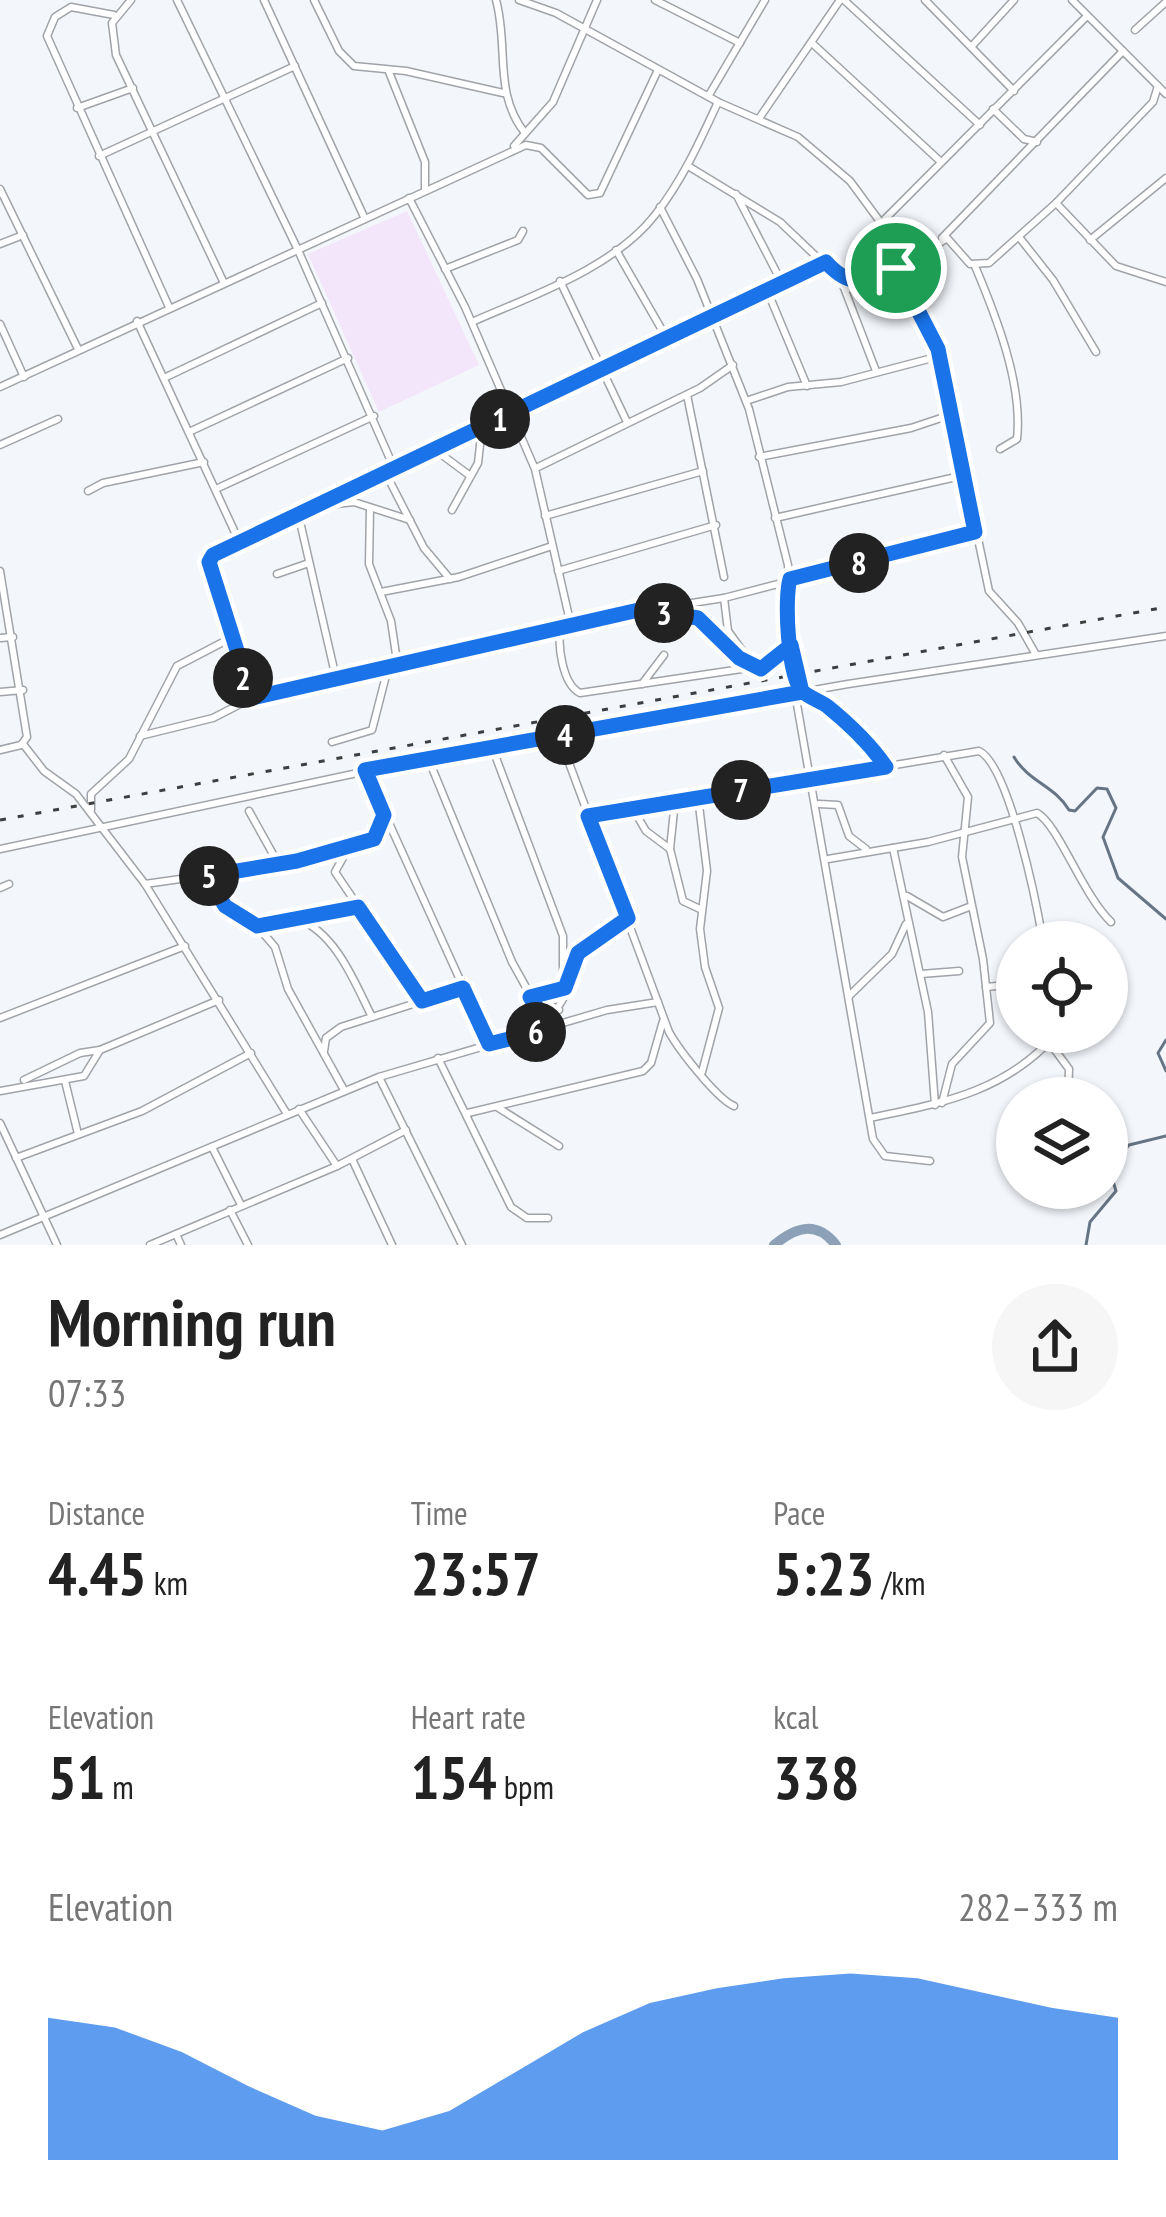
<!DOCTYPE html>
<meta charset="utf-8">
<style>
:root{--surface:#fff;--page:#f6f6f6;--text:#222;--muted:#767676;--accent:#1a73e8}
body{margin:0;font-family:"PT Sans Narrow",sans-serif;background:var(--page);color:var(--text);height:100vh;display:flex;flex-direction:column;font-size:45px;white-space:nowrap}
*{box-sizing:border-box;margin:0}
p{font-size:39px;color:var(--muted)}
.icon{flex:none;width:66px;height:66px;fill:none;stroke:currentColor;stroke-width:2;stroke-linecap:round;stroke-linejoin:round}
.map{position:relative;height:1245px;overflow:hidden}
.sheet{display:flex;flex-direction:column;background:var(--surface);flex:1}
.sheet>*{flex:none}
.fabs{position:absolute;left:996px;top:921px;display:grid;gap:24px}
.fabs a{display:grid;place-items:center;width:132px;height:132px;border-radius:50%;background:var(--surface);box-shadow:0 3px 9px #0004;font-size:60px}
.pin{position:absolute;display:grid;place-items:center;width:102px;height:102px;color:#fff;margin:-51px;border:6px solid #fff;border-radius:50%;box-shadow:0 3px 12px #0007}
.km{position:absolute;width:60px;height:60px;margin:-30px;border-radius:50%;background:#222;color:#fff;font-size:33px;line-height:60px;text-align:center}
.round{display:grid;place-items:center;flex:none;width:126px;height:126px;border-radius:63px;background:var(--page)}
.headline{display:flex;align-items:center;justify-content:space-between;height:204px;padding:0 48px}
h1{font-size:66px;font-weight:800;line-height:90px}
.figures{display:grid;grid-template-columns:repeat(3,1fr);gap:18px;height:204px;padding:12px 48px}
.figures div{display:grid;align-content:center}
.figures b{font-size:60px;font-weight:800}
.figures small{font-size:33px;font-weight:400}
.figures p{font-size:33px}
.chart{height:336px;padding:24px 48px}
.chart p{display:flex;justify-content:space-between}
.chart svg{width:100%;height:216px;margin-top:12px;fill:var(--accent);opacity:.7}
.map>svg:first-child{display:block}
</style>
<div class="map">
<svg width="1166" height="1245" viewBox="0 0 1166 1245">
<rect width="100%" height="100%" fill="#f3f6fb"/>
<polygon fill="#f3e6fa" points="407,211 479,365 379,412 308,254"/>
<g fill="none" stroke-linecap="round" stroke-linejoin="round">
<g stroke="#667585" stroke-width="3">
<path d="M1014,757C1029,782 1055,786 1069,810L1075,811L1097,788L1107,789L1116,808L1103,837L1118,878L1166,919"/>
<polyline points="1166,1040 1158,1053 1166,1071"/>
<polyline points="1086,1245 1090,1222 1116,1191 1109,1168 1129,1145 1166,1136"/>
</g>
<path stroke="#8ca0b7" stroke-width="10" d="M774,1245C797,1226 817,1221 836,1245"/>
<defs>
<g id="minor">
<polyline points="131,0 112,23 116,55 223,281"/>
<polyline points="177,0 298,250 394,468"/>
<polyline points="264,0 365,219"/>
<polyline points="314,0 339,51 354,66 406,71 503,93"/>
<path d="M496,0C509,47 493,93 525,133"/>
<polyline points="519,0 556,13 718,102 798,137 850,181 881,223 896,268 938,349 989,591 1018,623 1035,653"/>
<polyline points="655,0 740,43"/>
<polyline points="844,0 980,125"/>
<polyline points="925,0 1014,91"/>
<polyline points="1072,0 1166,94"/>
<polyline points="114,15 71,7 55,17 47,36 169,307"/>
<polyline points="1135,30 1166,2"/>
<polyline points="813,44 941,162"/>
<polyline points="972,46 1014,0"/>
<polyline points="389,72 425,162 425,188"/>
<polyline points="709,95 765,0"/>
<polyline points="77,108 133,88"/>
<polyline points="993,109 1024,139 1037,142"/>
<polyline points="760,117 840,0"/>
<polyline points="514,146 553,102 597,0"/>
<polyline points="99,156 295,66"/>
<polyline points="688,166 780,222 841,280 862,283 896,268"/>
<polyline points="0,189 78,349"/>
<polyline points="736,194 782,283"/>
<polyline points="409,198 465,307 535,469 570,621"/>
<polyline points="1056,203 1153,102 1158,86"/>
<polyline points="660,207 697,279 749,409 788,565 794,674 802,692 824,704 887,767"/>
<polyline points="881,223 1087,16"/>
<polyline points="1019,237 1053,280 1096,352"/>
<polyline points="942,238 1123,51"/>
<polyline points="1090,240 1166,178"/>
<polyline points="0,244 23,235"/>
<polyline points="616,250 666,337"/>
<path d="M975,266C996,316 1023,384 1017,439L1000,449"/>
<polyline points="445,269 518,240 523,231"/>
<polyline points="898,272 947,238 970,264 989,263 1056,203 1116,266 1166,282"/>
<polyline points="841,280 876,371"/>
<polyline points="560,281 627,422"/>
<polyline points="767,290 807,386"/>
<polyline points="137,321 238,539"/>
<path d="M472,322C531,296 614,268 655,215C682,181 700,141 718,102"/>
<polyline points="0,324 24,377"/>
<polyline points="164,378 322,303"/>
<polyline points="0,387 526,145 541,148 588,195 600,193 658,70"/>
<polyline points="687,395 724,577"/>
<polyline points="746,401 788,387 841,382 940,356"/>
<polyline points="514,408 826,262"/>
<polyline points="513,412 213,555 209,561 249,696 291,693 397,661 570,622 724,598 975,533"/>
<polyline points="189,432 348,358"/>
<polyline points="0,445 58,419"/>
<polyline points="434,449 469,475"/>
<polyline points="759,457 911,428 953,414"/>
<polyline points="536,468 700,388 733,365"/>
<polyline points="385,472 424,548 450,579"/>
<polyline points="218,488 374,416"/>
<polyline points="88,491 103,483 204,462"/>
<polyline points="318,506 354,502 410,520"/>
<polyline points="370,509 369,564 391,621 397,661"/>
<polyline points="452,510 478,463 482,427"/>
<polyline points="545,516 703,471"/>
<polyline points="291,518 301,526 336,678"/>
<polyline points="775,518 965,475"/>
<polyline points="0,571 27,737 21,745 0,750"/>
<polyline points="558,571 716,525"/>
<polyline points="277,574 309,563"/>
<polyline points="381,592 459,577 552,546"/>
<polyline points="724,598 728,631 749,660"/>
<polyline points="643,609 698,618 739,658 761,669 790,647"/>
<path d="M561,624C557,644 562,684 580,693L755,667"/>
<polyline points="0,638 13,637"/>
<polyline points="642,684 664,655"/>
<polyline points="0,692 23,690"/>
<polyline points="795,693 873,1139 885,1156 930,1161"/>
<polyline points="140,736 213,718 252,698"/>
<path d="M559,736L669,1032C679,1050 717,1099 734,1106"/>
<polyline points="332,742 372,730 389,664"/>
<polyline points="23,744 44,771 76,794 145,884 287,1114"/>
<polyline points="492,747 563,936 563,999 544,1030"/>
<polyline points="428,758 512,962 547,1025"/>
<polyline points="365,770 489,1044"/>
<polyline points="698,797 707,871 700,929 705,967 719,1008 702,1072"/>
<polyline points="819,804 838,805 849,836 866,849"/>
<polyline points="633,809 646,831 670,849 683,901 700,909"/>
<polyline points="91,810 91,794 129,759 177,666 229,639"/>
<polyline points="249,811 279,865"/>
<path d="M588,816L979,751C1009,765 1037,905 1043,942"/>
<polyline points="350,845 335,872 422,1001"/>
<polyline points="893,848 928,1012 935,1105"/>
<polyline points="0,849 428,758 848,684 1166,636"/>
<polyline points="670,849 675,801"/>
<path d="M828,859L928,842L1037,813C1058,824 1082,894 1111,922"/>
<polyline points="207,876 225,906 257,926 275,947 288,989 344,1090"/>
<polyline points="145,884 279,865 374,839 383,818"/>
<polyline points="0,888 9,884"/>
<polyline points="907,896 943,917 969,907"/>
<path d="M298,919C336,933 355,983 372,1017"/>
<polyline points="257,926 358,907"/>
<polyline points="568,970 587,944 628,918"/>
<polyline points="921,974 959,971"/>
<polyline points="986,987 1017,984"/>
<polyline points="535,996 559,1010"/>
<polyline points="849,996 892,954 906,924"/>
<polyline points="531,997 565,987"/>
<polyline points="0,1018 185,946"/>
<polyline points="1049,1042 1069,1069 1068,1098"/>
<polyline points="324,1051 326,1038 341,1027 463,988"/>
<polyline points="438,1058 511,1207 527,1218 548,1218"/>
<polyline points="379,1077 462,1245"/>
<polyline points="24,1080 80,1053 100,1050"/>
<polyline points="65,1081 78,1134"/>
<polyline points="0,1091 84,1076 100,1050 219,1000"/>
<polyline points="942,1103 952,1064 990,1023 983,959 962,857 968,797 944,755"/>
<polyline points="497,1107 559,1146"/>
<polyline points="299,1109 337,1166"/>
<polyline points="468,1113 643,1071 651,1063 663,1021"/>
<path d="M870,1118C942,1103 1007,1092 1058,1032"/>
<polyline points="0,1123 57,1245"/>
<polyline points="212,1147 241,1205"/>
<polyline points="16,1158 142,1111 251,1053"/>
<polyline points="352,1159 392,1245"/>
<polyline points="230,1210 248,1245"/>
<polyline points="176,1234 181,1245"/>
<polyline points="0,1235 379,1077 607,1010 658,1002"/>
<polyline points="150,1245 337,1166 406,1130"/>
</g>
</defs>
<use href="#minor" stroke="#a0a3a7" stroke-width="9"/>
<use href="#minor" stroke="#fff" stroke-width="6"/>
<polyline stroke="#3e3f41" stroke-width="3" stroke-dasharray="6 12" stroke-linecap="butt" points="0,820 1166,607"/>
</g>
<g fill="none" stroke-linecap="round" stroke-linejoin="round">
<defs>
<path id="route" d="M896,268C866,283 850,289 826,262L213,555L209,562L252,698L643,609L698,618L739,658L761,669L791,645L802,692L365,770L384,815L374,839L297,861L207,876L225,906L257,926L358,907L422,1001L463,988L489,1044L544,1030L548,1025L530,997L565,988L578,953L628,918L588,816L886,767C871,745 848,723 827,706C820,701 808,697 802,691C788,675 784,600 790,579L975,532L938,349L896,268"/>
</defs>
<use href="#route" stroke="#fff" stroke-width="24"/>
<use href="#route" stroke="#1a73e8" stroke-width="15"/>
</g>
</svg>
<div class="fabs">
<a><svg class="icon" aria-label="locate" viewBox="0 0 24 24"><circle cx="12" cy="12" r="6"/><path d="M12 2v4M12 18v4M2 12h4M18 12h4"/></svg></a>
<a><svg class="icon" aria-label="layers" viewBox="0 0 24 24"><path d="M12 4l9 5-9 5-9-5zM3 14l9 5 9-5"/></svg></a>
</div>
<div class="pin" style="left:896px;top:268px;background:#1e9e55"><svg class="icon" aria-label="arrive" viewBox="0 0 24 24"><path d="M6 21V4h12l-3 4 3 4H6"/></svg></div>
<b class="km" style="left:500px;top:419px">1</b>
<b class="km" style="left:243px;top:678px">2</b>
<b class="km" style="left:664px;top:613px">3</b>
<b class="km" style="left:565px;top:735px">4</b>
<b class="km" style="left:209px;top:876px">5</b>
<b class="km" style="left:536px;top:1032px">6</b>
<b class="km" style="left:741px;top:790px">7</b>
<b class="km" style="left:859px;top:563px">8</b>
</div>
<section class="sheet">
<div class="headline"><div><h1>Morning run</h1><p>07:33</p></div><a class="round"><svg class="icon" aria-label="share" viewBox="0 0 24 24"><path d="M12 15V3M7 8l5-5 5 5M5 13v7h14v-7"/></svg></a></div>
<div class="figures">
<div><p>Distance</p><b>4.45<small> km</small></b></div>
<div><p>Time</p><b>23:57</b></div>
<div><p>Pace</p><b>5:23<small> /km</small></b></div>
</div>
<div class="figures">
<div><p>Elevation</p><b>51<small> m</small></b></div>
<div><p>Heart rate</p><b>154<small> bpm</small></b></div>
<div><p>kcal</p><b>338</b></div>
</div>
<div class="chart"><p><span>Elevation</span>282–333 m</p>
<svg viewBox="0 0 160 44" preserveAspectRatio="none"><path d="M0 44V15L10 17L20 22L30 29L40 35L50 38L60 34L70 26L80 18L90 12L100 9L110 7L120 6L130 7L140 10L150 13L160 15V44z"/></svg>
</div>
</section>
